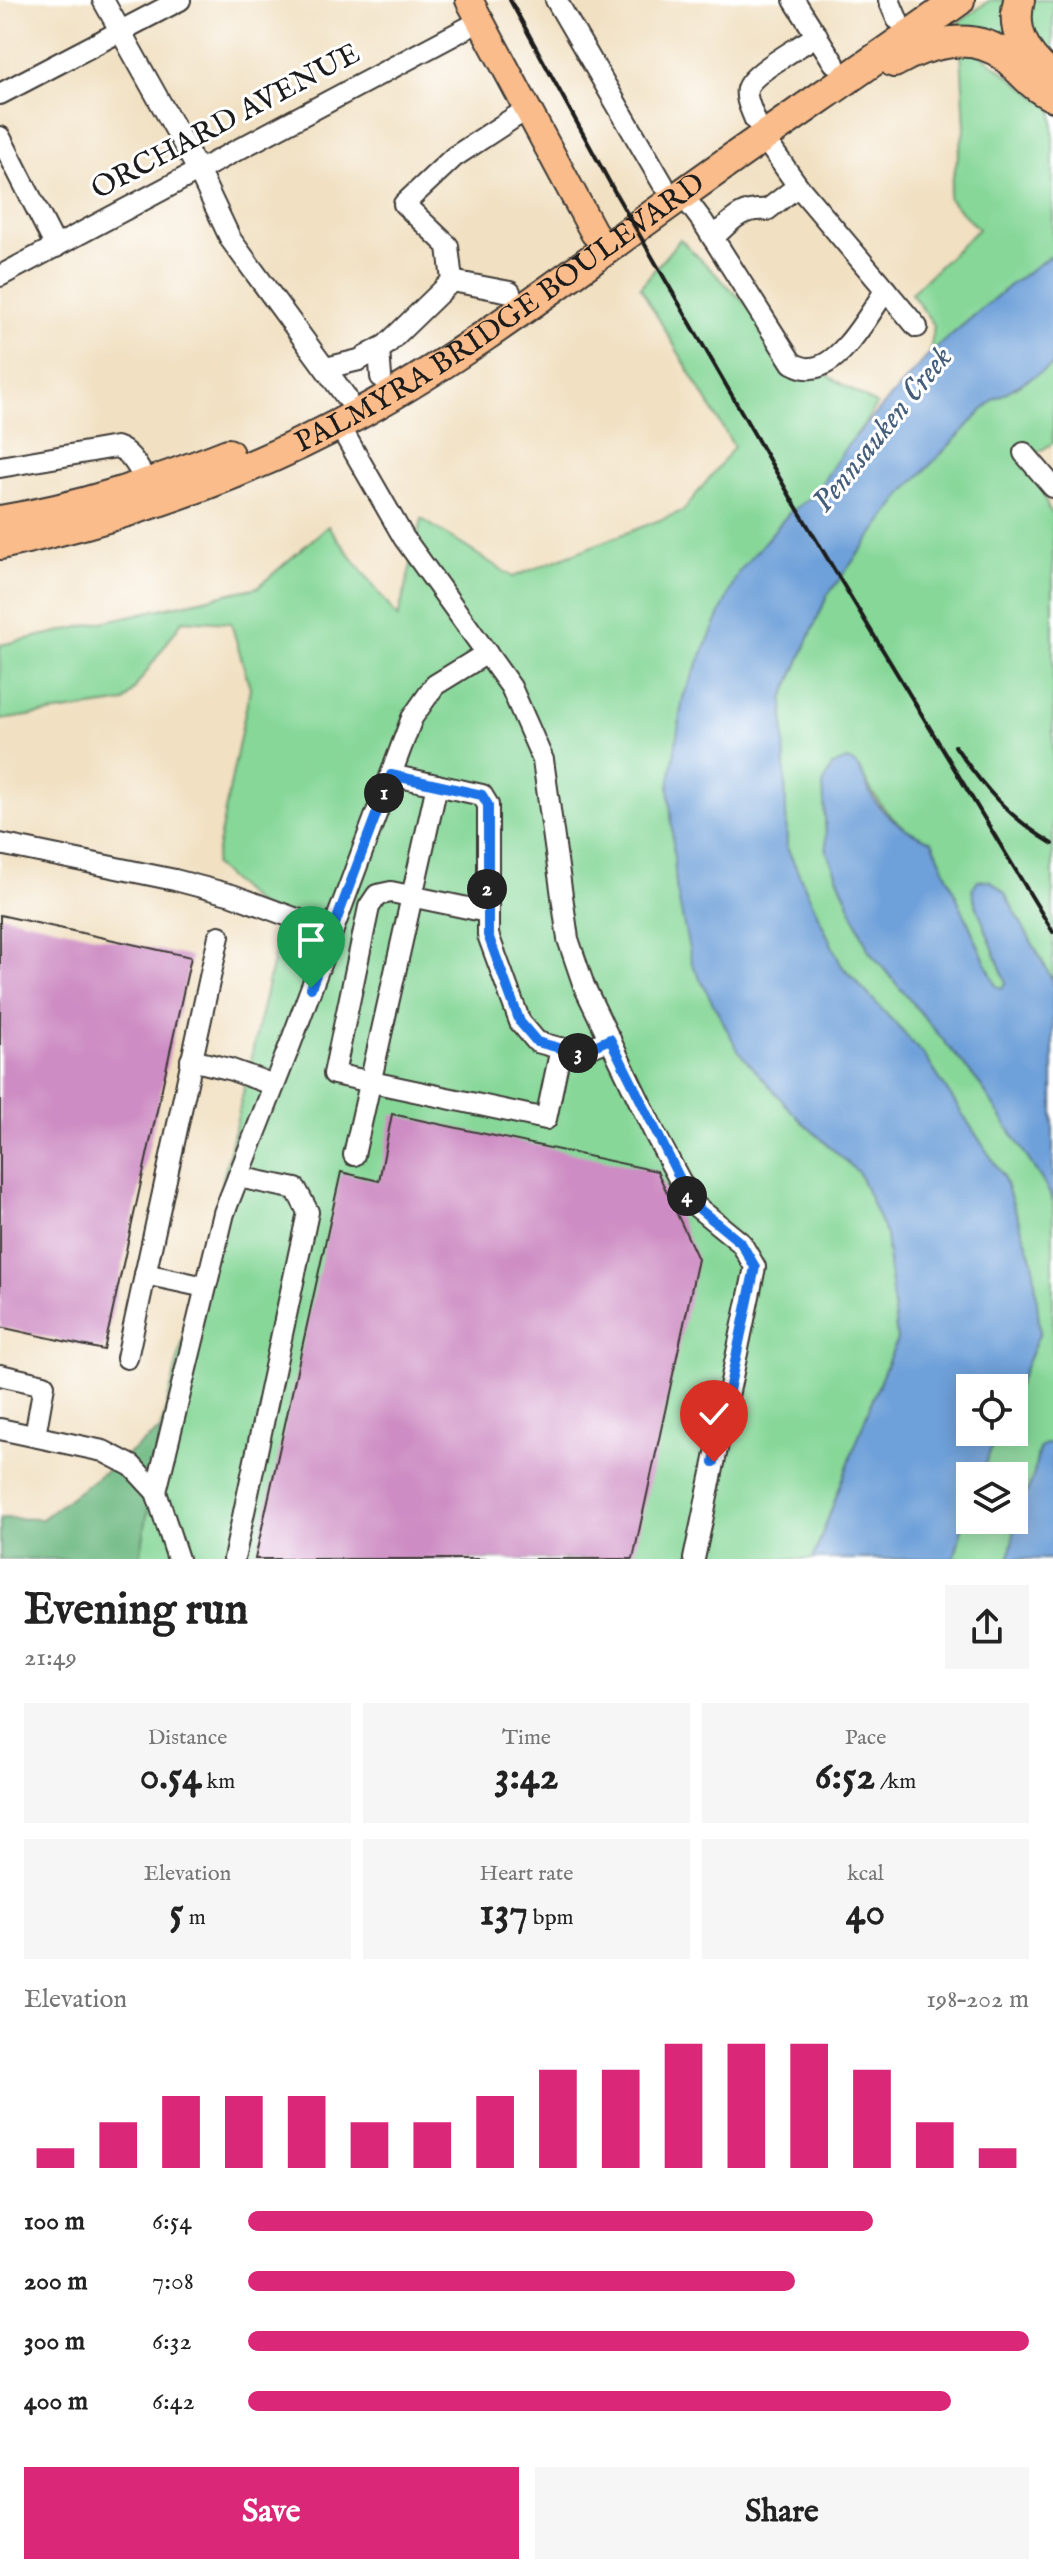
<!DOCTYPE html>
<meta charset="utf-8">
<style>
:root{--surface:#fff;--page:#f6f6f6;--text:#222;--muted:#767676;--accent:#db2777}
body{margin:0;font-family:"IM FELL English",serif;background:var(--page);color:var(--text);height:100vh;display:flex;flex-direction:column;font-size:30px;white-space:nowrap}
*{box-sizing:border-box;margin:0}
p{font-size:26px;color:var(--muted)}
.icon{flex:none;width:44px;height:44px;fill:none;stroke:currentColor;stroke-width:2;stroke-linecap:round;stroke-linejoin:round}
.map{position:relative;height:1559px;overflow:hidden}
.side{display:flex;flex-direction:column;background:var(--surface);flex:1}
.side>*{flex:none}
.tools{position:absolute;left:956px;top:1374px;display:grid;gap:16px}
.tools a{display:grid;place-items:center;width:72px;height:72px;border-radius:0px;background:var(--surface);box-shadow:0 4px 20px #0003;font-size:40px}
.pin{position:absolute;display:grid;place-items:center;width:68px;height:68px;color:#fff;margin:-82px -34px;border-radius:50% 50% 50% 0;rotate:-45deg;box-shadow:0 0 8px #0007}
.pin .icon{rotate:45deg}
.km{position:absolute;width:40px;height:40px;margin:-20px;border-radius:50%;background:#222;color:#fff;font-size:22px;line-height:40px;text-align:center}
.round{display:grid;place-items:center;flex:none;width:84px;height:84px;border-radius:0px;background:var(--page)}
.overview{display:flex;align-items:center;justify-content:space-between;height:136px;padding:0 24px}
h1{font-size:44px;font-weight:800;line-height:60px}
.figures{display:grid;grid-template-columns:repeat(3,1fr);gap:12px;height:136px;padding:8px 24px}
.figures div{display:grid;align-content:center;border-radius:0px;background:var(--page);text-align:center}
.figures b{font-size:40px;font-weight:800}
.figures small{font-size:22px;font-weight:400}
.figures p{font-size:22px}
.chart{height:224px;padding:16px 24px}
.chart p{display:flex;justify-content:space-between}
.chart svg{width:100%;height:144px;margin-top:8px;stroke:var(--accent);stroke-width:6}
.cta{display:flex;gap:16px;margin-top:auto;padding:16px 24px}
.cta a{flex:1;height:92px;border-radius:0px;background:var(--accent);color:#fff;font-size:32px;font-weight:800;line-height:92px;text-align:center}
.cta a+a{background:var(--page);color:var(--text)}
ul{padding:0 24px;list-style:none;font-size:26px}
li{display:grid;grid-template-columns:128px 96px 1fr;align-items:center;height:60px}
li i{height:20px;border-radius:10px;background:var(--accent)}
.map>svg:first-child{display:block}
</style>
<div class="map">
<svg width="1053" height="1559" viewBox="0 0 1053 1559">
<rect width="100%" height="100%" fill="#fff"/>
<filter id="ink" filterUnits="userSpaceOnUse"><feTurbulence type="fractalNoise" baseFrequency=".0125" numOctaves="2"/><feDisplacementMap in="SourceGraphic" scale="16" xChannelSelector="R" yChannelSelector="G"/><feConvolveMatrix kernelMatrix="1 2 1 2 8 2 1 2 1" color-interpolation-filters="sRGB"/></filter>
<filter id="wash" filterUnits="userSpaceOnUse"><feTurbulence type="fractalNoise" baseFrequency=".006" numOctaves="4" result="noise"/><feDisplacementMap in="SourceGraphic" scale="32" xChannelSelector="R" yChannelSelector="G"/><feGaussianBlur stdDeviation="1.8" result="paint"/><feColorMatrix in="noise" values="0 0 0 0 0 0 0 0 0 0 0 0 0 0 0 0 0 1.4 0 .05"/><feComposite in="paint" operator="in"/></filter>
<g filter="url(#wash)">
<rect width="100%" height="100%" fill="#f1e0c1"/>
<g fill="#86d798" stroke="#517a5a" stroke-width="2">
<polygon points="990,0 1009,0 1016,56 949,30"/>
<polygon points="1031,0 1053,0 1053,58 1029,30"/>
<polygon points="961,50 980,54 1053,109 1053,254 1010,285 930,353 934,325 911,293 978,229 948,198 965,127"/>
<polygon points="680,239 805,362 877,405 813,496 790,512 738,573 797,1117 859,1173 886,1235 897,1340 873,1398 813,1559 140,1559 161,1429 230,1150 281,926 214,865 250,688 231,623 183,620 125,702 0,720 0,645 258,587 328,526 398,618 422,519 513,577 683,511 734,447 640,287"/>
<path d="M1053,365V443L1034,455L1048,508L1053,514V981L1004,892L972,889L975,902L1006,982L1004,988H997L932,841C893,828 876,802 859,768L823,785L827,852L869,951L979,1083L1047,1188L1053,1202V1444H1045L1039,1449L1033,1477L1017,1518L1009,1559H954L970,1499V1520H1014V1476H980L998,1432H1014V1394L1040,1332L1033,1261L1003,1176L924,1055L841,965L787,848L783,699L827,596L905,491L993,400Z"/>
</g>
<polygon fill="#6cb880" stroke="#446a4e" stroke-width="2" points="161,1429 140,1559 0,1559 0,1518 42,1519"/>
<g fill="#6ea0d9" stroke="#455e7a" stroke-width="2">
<polygon points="1053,254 1053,365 993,400 905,491 827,596 783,699 787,848 841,965 924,1055 1003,1176 1033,1261 1040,1332 1014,1394 1014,1388 970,1388 970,1432 998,1432 980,1476 970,1476 970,1499 954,1559 813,1559 873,1398 897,1340 886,1235 859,1173 797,1117 739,1052 692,964 676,887 669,787 683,697 738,573 790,512 813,496 846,447 930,353 1010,285"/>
<path d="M847,760C864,765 865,787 875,801C888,819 911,834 932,841L996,986L1002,988L1006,982L975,902L972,889L978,880L991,881L1004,892L1053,981V1202L1047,1188L979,1083L869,951L827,852L823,785L832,766Z"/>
<polygon points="1045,1444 1053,1444 1053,1559 1009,1559 1017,1518 1033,1477 1039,1449"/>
</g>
<g id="blocks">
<g fill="#cd8cc3">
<polygon points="0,915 191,957 104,1350 0,1327"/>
<polygon points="392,1114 657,1171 698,1259 633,1559 255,1559 341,1172 379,1181"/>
</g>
</g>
</g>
<g filter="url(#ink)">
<use href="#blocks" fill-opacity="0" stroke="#3c3935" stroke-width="2"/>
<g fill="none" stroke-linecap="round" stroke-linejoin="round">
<defs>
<g id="minor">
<polyline points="103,0 198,170 231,240 346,397"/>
<polyline points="556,0 663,184"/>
<polyline points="794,0 834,63"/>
<polyline points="889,0 897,19"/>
<polyline points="0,94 180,0"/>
<path d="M755,120C752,111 745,99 747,89C751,73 802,46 817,35"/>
<polyline points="0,137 56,247"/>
<polyline points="764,138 798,186 917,327"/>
<path d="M682,194L703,222L792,363C798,366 804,369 811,368C841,367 870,312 886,290"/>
<path d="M713,238C732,220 740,208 767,210L798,186"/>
<polyline points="0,276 480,21"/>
<polyline points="452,281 510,292"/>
<polyline points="379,349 381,377"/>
<polyline points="326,368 359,360 386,345 452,281 448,246 404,204 454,157 527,109"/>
<polyline points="339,425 404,538 511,687 543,760 568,939 584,986 655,1134 692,1203 741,1243 755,1267 694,1559"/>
<polyline points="1024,453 1053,487"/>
<path d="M0,467L116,447C132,452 139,470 148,484"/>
<polyline points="391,775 482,795 488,805 488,935 520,1022 537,1042 578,1053 610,1039"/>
<polyline points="0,844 175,880 232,895 332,932"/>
<polyline points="487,912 391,892 377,895 369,907 334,1074 546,1119 561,1048"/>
<polyline points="191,1060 229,1069 274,1085"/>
<polyline points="354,1155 437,785"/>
<polyline points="145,1274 205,1287"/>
<polyline points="127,1358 219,936"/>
<polyline points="0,1375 44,1385 35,1436"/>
<polyline points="0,1429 103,1451 132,1466 156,1492 178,1559"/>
<polyline points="156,1492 224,1213 290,1045 412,718 435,685 487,653"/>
<polyline points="234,1559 308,1212 296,1189 238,1177"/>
</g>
<polyline id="major" points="469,0 594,233"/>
<g id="highway">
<path d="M1019,0C1011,30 1025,56 1048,74"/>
<path d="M894,62C926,43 974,30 1006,57C1022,71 1033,87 1053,96"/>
<path d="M0,521C78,509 154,483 228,454"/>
<path id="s1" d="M0,544C127,517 248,475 362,412C473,351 574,271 677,198C770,131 866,67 959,0"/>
</g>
</defs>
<use href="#minor" stroke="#3c3935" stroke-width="24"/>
<use href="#major" stroke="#3c3935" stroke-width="30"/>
<use href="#highway" stroke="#3c3935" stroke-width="34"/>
<use href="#minor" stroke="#fff" stroke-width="20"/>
<use href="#major" stroke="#f9bc8a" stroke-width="26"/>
<use href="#highway" stroke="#f9bc8a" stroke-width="30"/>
<g stroke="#1c1c1c" stroke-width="4">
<polyline points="510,0 617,196 794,503 1053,932"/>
<path d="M955,746C983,787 1009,818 1053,844"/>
</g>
</g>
</g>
<g fill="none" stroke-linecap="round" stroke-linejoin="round" filter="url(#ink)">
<defs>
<polyline id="route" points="311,988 391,775 482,795 488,805 488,935 520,1022 537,1042 578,1053 610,1039 692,1203 741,1243 755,1267 714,1462"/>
</defs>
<use href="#route" stroke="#fff" stroke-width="16"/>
<use href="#route" stroke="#1a73e8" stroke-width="10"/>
</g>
<g text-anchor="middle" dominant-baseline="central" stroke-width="6" stroke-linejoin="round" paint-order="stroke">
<g font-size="30" fill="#1c1c1c" stroke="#fff">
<text transform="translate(226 122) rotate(-28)">ORCHARD AVENUE</text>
<text stroke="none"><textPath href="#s1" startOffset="556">PALMYRA BRIDGE BOULEVARD</textPath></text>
</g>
<g font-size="32" font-style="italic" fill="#455e7a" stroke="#fff">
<text transform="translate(883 430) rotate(-51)">Pennsauken Creek</text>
</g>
</g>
</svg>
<div class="tools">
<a><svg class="icon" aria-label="locate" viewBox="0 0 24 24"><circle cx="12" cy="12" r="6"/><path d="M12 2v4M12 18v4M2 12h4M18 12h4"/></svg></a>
<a><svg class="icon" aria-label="layers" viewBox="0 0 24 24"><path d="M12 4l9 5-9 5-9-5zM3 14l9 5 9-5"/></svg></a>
</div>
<div class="pin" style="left:311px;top:988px;background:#1e9e55"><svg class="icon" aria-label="arrive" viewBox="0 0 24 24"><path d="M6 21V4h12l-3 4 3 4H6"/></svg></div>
<div class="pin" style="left:714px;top:1462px;background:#d93025"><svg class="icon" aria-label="check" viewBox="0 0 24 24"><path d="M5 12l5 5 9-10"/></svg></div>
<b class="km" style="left:384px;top:793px">1</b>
<b class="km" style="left:487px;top:889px">2</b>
<b class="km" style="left:578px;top:1053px">3</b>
<b class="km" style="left:687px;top:1196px">4</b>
</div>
<section class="side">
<div class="overview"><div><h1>Evening run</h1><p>21:49</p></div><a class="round"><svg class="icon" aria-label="share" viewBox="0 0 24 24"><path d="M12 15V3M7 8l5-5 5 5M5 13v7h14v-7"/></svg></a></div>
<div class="figures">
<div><p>Distance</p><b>0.54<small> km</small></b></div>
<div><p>Time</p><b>3:42</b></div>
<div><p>Pace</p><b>6:52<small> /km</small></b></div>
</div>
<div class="figures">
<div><p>Elevation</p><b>5<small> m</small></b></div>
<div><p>Heart rate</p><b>137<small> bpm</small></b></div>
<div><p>kcal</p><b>40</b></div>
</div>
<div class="chart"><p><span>Elevation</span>198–202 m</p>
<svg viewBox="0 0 160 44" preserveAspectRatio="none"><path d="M5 44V38M15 44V30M25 44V22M35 44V22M45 44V22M55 44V30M65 44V30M75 44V22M85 44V14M95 44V14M105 44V6M115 44V6M125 44V6M135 44V14M145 44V30M155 44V38"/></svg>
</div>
<ul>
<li><b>100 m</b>6:54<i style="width:80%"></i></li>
<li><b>200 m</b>7:08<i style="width:70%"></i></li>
<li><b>300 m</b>6:32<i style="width:100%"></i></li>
<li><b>400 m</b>6:42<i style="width:90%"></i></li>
</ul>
<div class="cta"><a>Save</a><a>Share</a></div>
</section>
